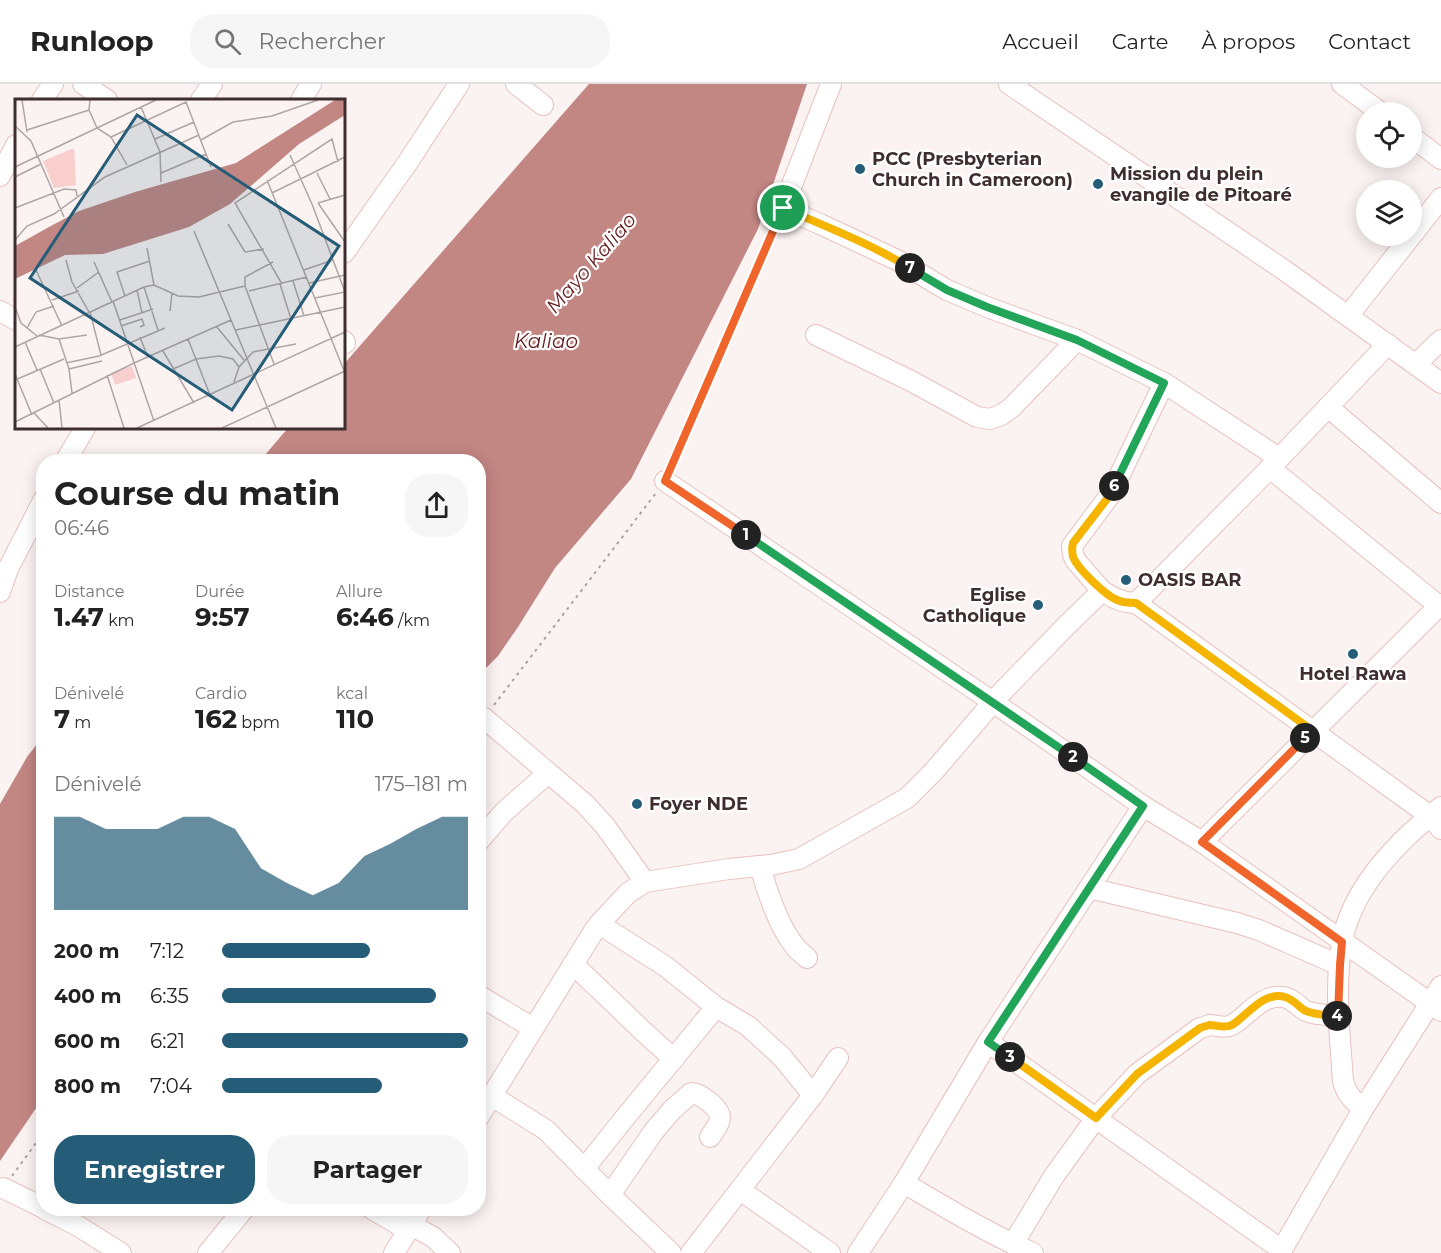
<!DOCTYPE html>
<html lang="fr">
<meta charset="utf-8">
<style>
:root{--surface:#fff;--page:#f6f6f6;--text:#222;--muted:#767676;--line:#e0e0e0;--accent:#255c77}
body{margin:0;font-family:Montserrat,sans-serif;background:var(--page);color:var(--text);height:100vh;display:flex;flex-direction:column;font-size:22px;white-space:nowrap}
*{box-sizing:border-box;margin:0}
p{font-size:20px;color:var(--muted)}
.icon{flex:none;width:33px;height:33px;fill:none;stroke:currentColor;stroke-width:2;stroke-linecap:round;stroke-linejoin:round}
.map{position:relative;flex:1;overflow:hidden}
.side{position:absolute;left:36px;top:370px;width:450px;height:762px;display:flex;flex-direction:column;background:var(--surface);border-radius:24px;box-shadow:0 3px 15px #0003}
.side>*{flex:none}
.buttons{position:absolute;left:1356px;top:18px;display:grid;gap:12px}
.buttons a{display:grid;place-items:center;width:66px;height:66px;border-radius:50%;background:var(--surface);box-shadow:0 3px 15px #0003;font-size:30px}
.pin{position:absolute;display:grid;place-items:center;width:51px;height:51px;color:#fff;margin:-26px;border:3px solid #fff;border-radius:50%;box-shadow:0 2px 6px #0007}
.km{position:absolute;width:30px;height:30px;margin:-15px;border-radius:50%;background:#222;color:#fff;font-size:16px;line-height:30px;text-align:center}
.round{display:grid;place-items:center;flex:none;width:63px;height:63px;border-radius:24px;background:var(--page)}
.overview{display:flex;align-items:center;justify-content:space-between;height:102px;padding:0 18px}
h1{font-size:33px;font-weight:700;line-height:45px}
.figures{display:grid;grid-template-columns:repeat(3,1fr);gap:9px;height:102px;padding:6px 18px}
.figures div{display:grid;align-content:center}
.figures b{font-size:26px;font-weight:700}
.figures small{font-size:16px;font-weight:400}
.figures p{font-size:16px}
.chart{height:168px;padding:12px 18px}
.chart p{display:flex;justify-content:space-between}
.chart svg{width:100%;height:108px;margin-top:6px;fill:var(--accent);opacity:.7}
.cta{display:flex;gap:12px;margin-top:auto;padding:12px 18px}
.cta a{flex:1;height:69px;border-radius:24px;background:var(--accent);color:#fff;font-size:24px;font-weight:700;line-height:69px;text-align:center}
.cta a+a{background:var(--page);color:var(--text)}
ul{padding:0 18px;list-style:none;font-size:20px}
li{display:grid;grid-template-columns:96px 72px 1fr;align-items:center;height:45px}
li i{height:15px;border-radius:8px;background:var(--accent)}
header{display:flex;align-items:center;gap:36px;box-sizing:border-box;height:84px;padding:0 30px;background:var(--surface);border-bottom:2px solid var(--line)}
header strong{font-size:28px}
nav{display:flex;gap:33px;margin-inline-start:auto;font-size:21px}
.search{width:420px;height:54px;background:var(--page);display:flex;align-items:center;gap:15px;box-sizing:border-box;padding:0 21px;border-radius:24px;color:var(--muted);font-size:22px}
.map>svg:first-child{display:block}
</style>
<header>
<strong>Runloop</strong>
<div class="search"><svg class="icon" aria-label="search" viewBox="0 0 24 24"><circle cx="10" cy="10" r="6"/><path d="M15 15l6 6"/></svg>Rechercher</div>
<nav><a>Accueil</a><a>Carte</a><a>À propos</a><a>Contact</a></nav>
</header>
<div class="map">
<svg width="1441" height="1169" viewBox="0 0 1441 1169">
<rect width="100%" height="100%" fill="#fbf3f2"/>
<g fill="#c28683">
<polygon points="589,0 807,0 758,145 631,395 555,484 518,543 498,572 479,591 478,378 259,378 288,344 344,344 344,280"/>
<polygon points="43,652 43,1014 0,1077 0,720 27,673"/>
</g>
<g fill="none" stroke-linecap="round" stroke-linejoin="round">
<defs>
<g id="minor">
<polyline points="83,0 107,16"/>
<polyline points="516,0 543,21"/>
<polyline points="831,0 783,124 820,140 897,176 947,206 987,223 1077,256 1164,299 1279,374"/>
<polyline points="1009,0 1284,186 1441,299"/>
<polyline points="1342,0 1380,28"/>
<polyline points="42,16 53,0"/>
<polyline points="201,16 212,0"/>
<polyline points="301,16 311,0"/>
<polyline points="1412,53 1441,75"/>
<polyline points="0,92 16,61"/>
<polyline points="344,169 408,78 459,0"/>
<polyline points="0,227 16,236"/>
<polyline points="1348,232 1441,114"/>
<polyline points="816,251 911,297 977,333 990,335 1001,331 1011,324 1077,256"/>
<polyline points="344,257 345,259"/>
<polyline points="1416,280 1441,256"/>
<polyline points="1328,323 1441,419"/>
<polyline points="65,378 85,344"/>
<polyline points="1270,384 1439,522"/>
<polyline points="665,397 993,618 1143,722 1202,758 1441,927"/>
<polyline points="1102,507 1076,477 1073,471 1072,462 1110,411 1164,299"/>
<polyline points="0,508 8,485 44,415"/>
<polyline points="1136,519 1270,384 1388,260"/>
<polyline points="484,634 585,720 605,742 645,798"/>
<polyline points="478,758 504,728 547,690"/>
<polyline points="1202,758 1441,520"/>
<path d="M760,782C766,805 779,843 794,861C797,866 803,870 807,874"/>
<polyline points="1089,804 1237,839 1259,846 1339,881"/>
<polyline points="599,840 665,882 716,923 748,942 782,973 813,1011"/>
<polyline points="573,880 645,949 674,975"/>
<polyline points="478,911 533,944"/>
<polyline points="988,958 1282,1166"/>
<polyline points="492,1012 546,1046 610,1111 671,1169"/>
<path d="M1363,1025C1353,1016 1346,1010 1343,997C1340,952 1334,903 1342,858C1352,803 1398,757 1441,723"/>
<path d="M478,1034L592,850L599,840L628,809L645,798L729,785L771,781L799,775L907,714L934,687L1000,610L1067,541L1102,507C1114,514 1122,519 1136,519L1430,732L1441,745"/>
<polyline points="584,1085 623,1036 716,923"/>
<path d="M904,1099C946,1124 988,1149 1033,1169"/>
<polyline points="3,1104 44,1124"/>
<polyline points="740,1106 830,1169"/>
<path d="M610,1111L654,1047L672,1026L691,1009C698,1009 702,1013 708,1017C726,1031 721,1037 710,1053"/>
<polyline points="45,1125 78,1142 121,1169"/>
<polyline points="372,1125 408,1146"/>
<polyline points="411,1141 433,1153 450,1169"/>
<path d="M1013,1160L1054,1092L1096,1034L1137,990L1200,944C1202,944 1207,942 1209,941C1217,941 1224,945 1232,941C1248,932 1261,910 1283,913C1292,914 1299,923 1306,927C1316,931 1328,931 1338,932"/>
<polyline points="208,1169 244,1125"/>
<polyline points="394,1169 421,1125"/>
<polyline points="691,1169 813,1011 838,974"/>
<polyline points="858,1169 904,1099 988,958 1143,722"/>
<polyline points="1280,1169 1363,1025 1441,902"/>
</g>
</defs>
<use href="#minor" stroke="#e8c1be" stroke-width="22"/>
<g stroke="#ada2a1" stroke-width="2" stroke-dasharray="3 4.5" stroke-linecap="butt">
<polyline points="671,384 777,138"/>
<polyline points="494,621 656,409"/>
<polyline points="12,1092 44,1048"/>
</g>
<use href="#minor" stroke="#fff" stroke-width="20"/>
</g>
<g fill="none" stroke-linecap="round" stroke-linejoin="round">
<defs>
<polyline id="split-1" points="746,451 665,397 783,124"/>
<polyline id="split-2" points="746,451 1073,673"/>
<polyline id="split-3" points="1010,973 988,958 1143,722 1073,673"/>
<path id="split-4" d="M1010,973L1096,1034L1137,990L1200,944C1202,943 1207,942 1209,941C1217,941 1225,945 1232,941C1248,931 1263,907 1285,913C1293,915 1298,922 1304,926C1313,931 1326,931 1337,932"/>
<polyline id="split-5" points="1305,654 1202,758 1342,858 1340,881 1338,932 1337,932"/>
<path id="split-6" d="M1114,402L1110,411L1073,459C1072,463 1072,468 1073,473C1078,485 1105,511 1117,516C1124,519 1129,519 1136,519L1313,647L1305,654"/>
<polyline id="split-7" points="910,184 947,206 987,223 1077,256 1164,299 1114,402"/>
<path id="split-8" d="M783,124C825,142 871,160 910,184"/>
</defs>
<use href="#split-1" stroke="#fff" stroke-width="12"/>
<use href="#split-2" stroke="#fff" stroke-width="12"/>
<use href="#split-3" stroke="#fff" stroke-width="12"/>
<use href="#split-4" stroke="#fff" stroke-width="12"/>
<use href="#split-5" stroke="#fff" stroke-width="12"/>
<use href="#split-6" stroke="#fff" stroke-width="12"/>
<use href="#split-7" stroke="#fff" stroke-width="12"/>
<use href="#split-8" stroke="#fff" stroke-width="12"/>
<use href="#split-1" stroke="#f0652b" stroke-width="8"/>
<use href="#split-2" stroke="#22a559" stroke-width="8"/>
<use href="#split-3" stroke="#22a559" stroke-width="8"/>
<use href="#split-4" stroke="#f5b400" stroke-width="8"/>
<use href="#split-5" stroke="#f0652b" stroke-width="8"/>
<use href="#split-6" stroke="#f5b400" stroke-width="8"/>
<use href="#split-7" stroke="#22a559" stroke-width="8"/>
<use href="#split-8" stroke="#f5b400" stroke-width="8"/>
</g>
<g fill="#255c77" stroke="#fff" stroke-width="2">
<circle cx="860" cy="85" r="6"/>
<circle cx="1098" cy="100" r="6"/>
<circle cx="1126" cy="496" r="6"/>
<circle cx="1038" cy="521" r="6"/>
<circle cx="1353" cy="570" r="6"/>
<circle cx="637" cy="720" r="6"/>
</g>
<g text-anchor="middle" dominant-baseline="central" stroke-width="4.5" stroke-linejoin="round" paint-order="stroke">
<g font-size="18" font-weight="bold" fill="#3e2f2e" stroke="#fff" text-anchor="start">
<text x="872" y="75">PCC (Presbyterian<tspan x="872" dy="21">Church in Cameroon)</tspan></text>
<text x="1110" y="90">Mission du plein<tspan x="1110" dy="21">evangile de Pitoaré</tspan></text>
<text x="1138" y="496">OASIS BAR</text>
<text x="1026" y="511" text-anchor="end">Eglise<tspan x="1026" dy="21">Catholique</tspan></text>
<text x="1353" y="590" text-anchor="middle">Hotel Rawa</text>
<text x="649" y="720">Foyer NDE</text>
</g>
<g font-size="20" font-style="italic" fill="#671e20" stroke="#fff">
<text transform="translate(591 179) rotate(-49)">Mayo Kaliao</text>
<text x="546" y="257">Kaliao</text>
</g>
</g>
<g transform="translate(15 15)">
<rect width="330" height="330" fill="#fbf3f2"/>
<path d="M59,49L61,86L39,89L28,62ZM117,267L121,279L100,286L96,274Z" fill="#f8cfcc"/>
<path d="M320,1H330V16L284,45L215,105L174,128L88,155L50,156L0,180V147L34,128L64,112L120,93L221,64Z" fill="#c28683"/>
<path fill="none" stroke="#afa5a4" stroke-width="1.5" d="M7,1L12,33M75,1L74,11L82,29L96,38L112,66M126,8L145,53L146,83M0,27L16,42L49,118M12,31L74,11M96,38L171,3L196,68M140,40L179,23M186,41L218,23L257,17L303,1M275,56L297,105L330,193L300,199M0,68L141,1M146,74L191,55M302,74L315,100M0,78L26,65M252,81L330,274M257,94L330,58M303,104L330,143M303,104L330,96M0,109L49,90L61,91L62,97M213,125L230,153L249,150M179,132L261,329M0,141L12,127L39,115L90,78L184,36M132,149L139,186M51,161L57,183L74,213M79,163L97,203M21,171L47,227M289,171L318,161M278,182L289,217M294,184L330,176M265,185L276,220M267,185L220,104L317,40L323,63M230,187V178L258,163M129,188L143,231M62,189L84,173M122,191L127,214M234,192L292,178M110,197L102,173L135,162M37,201L64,192M98,202L139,322M0,208L6,224L22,237M155,212L157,194M75,213L86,256M105,221L138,210M106,227L127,220L129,226L125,228M201,227L229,261M12,229L21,213L39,207M221,231L330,208M24,236L44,240L72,236M125,238L133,259M44,240L54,270L57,294M173,240L195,296M10,243L22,271M0,248L129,188L139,186L163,197L184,198L230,187L259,265M148,252L179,304M51,264L84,257L150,229M25,270L39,304M54,270L87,262M158,270L181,260L204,257L218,260L224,268M0,275L17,316M92,276L109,329M0,281L49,260M219,283L224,268L238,253L281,245M44,301L47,329M19,314L33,329M0,323L119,264L216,221M122,329L330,233M207,329L330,272"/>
<path fill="#255c77" fill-opacity="0.15" stroke="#255c77" stroke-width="3" d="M122,16L324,147L217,311L15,179Z"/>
<rect width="330" height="330" fill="none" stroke="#3e2f2e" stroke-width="3"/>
</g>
</svg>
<div class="buttons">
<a><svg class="icon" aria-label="locate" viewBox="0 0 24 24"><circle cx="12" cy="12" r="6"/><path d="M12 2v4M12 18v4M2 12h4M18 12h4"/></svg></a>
<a><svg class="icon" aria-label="layers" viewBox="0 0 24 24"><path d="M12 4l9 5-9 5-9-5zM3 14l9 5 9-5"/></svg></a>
</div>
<div class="pin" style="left:783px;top:124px;background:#1e9e55"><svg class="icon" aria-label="arrive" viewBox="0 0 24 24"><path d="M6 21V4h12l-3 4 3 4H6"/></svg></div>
<b class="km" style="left:746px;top:451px">1</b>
<b class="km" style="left:1073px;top:673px">2</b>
<b class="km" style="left:1010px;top:973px">3</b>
<b class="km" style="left:1337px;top:932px">4</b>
<b class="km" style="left:1305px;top:654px">5</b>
<b class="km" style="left:1114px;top:402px">6</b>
<b class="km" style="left:910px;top:184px">7</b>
<section class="side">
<div class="overview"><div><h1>Course du matin</h1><p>06:46</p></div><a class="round"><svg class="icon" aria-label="share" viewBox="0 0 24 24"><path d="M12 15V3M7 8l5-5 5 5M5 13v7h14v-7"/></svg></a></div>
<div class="figures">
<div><p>Distance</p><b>1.47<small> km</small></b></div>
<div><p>Durée</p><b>9:57</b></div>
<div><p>Allure</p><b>6:46<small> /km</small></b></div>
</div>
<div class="figures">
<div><p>Dénivelé</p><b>7<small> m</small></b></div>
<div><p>Cardio</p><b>162<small> bpm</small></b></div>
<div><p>kcal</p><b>110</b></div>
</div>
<div class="chart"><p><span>Dénivelé</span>175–181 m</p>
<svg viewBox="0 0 160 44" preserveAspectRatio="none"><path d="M0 44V6L10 6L20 11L30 11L40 11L50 6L60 6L70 11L80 27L90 33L100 38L110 33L120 22L130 17L140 11L150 6L160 6V44z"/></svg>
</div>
<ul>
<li><b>200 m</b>7:12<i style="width:60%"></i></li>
<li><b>400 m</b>6:35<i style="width:87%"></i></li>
<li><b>600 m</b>6:21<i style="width:100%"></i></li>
<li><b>800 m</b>7:04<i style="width:65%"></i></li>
</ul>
<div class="cta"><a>Enregistrer</a><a>Partager</a></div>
</section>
</div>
